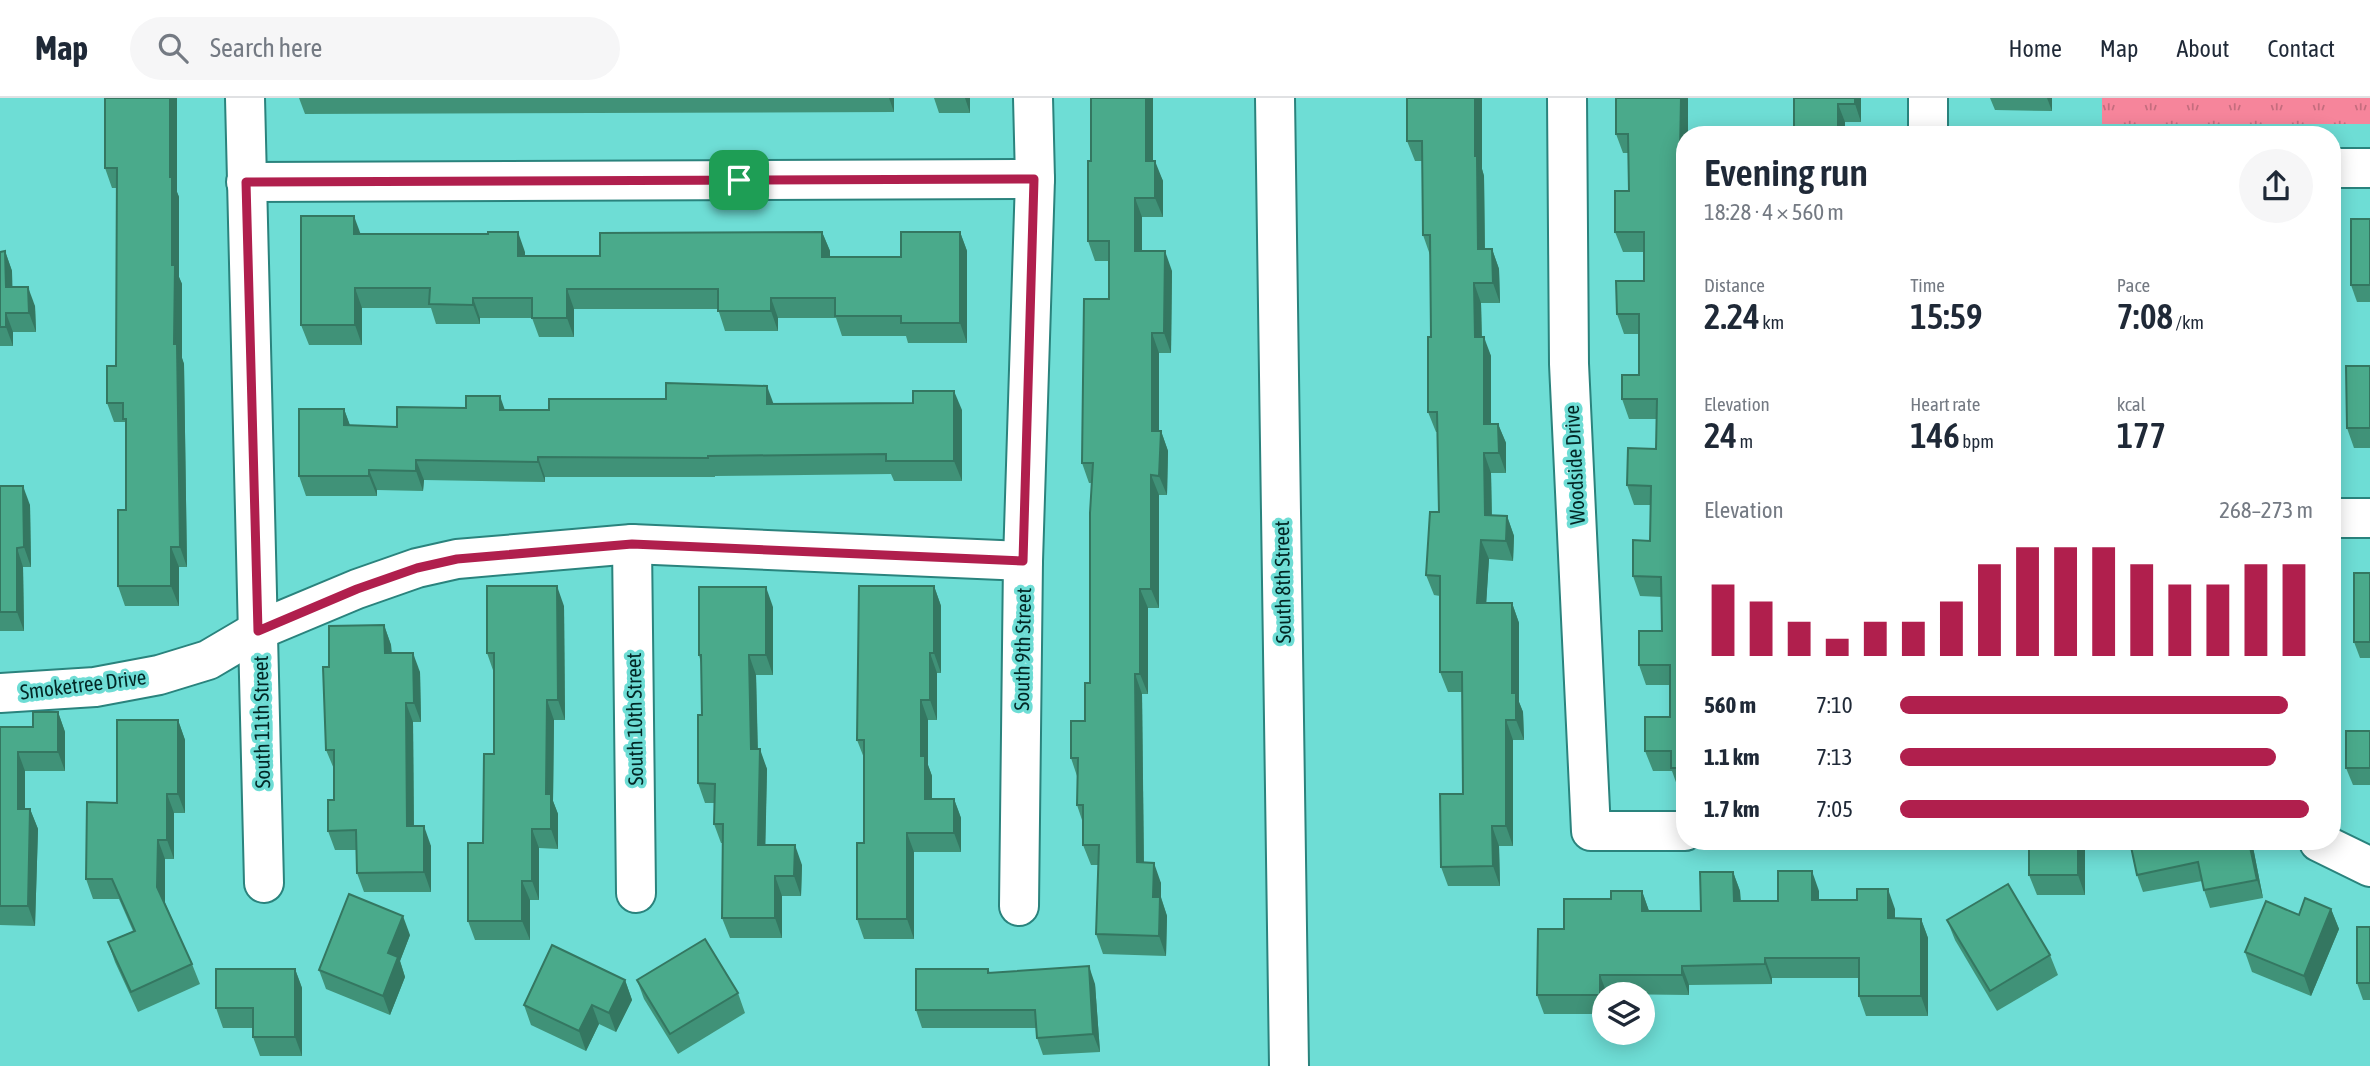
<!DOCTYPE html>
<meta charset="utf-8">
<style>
:root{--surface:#fff;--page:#f6f6f7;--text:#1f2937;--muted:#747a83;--line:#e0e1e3;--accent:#b01f4d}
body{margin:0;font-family:"Asap Condensed",sans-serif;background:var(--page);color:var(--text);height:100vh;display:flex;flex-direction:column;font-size:26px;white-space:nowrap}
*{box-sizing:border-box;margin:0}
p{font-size:23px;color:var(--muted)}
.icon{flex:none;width:38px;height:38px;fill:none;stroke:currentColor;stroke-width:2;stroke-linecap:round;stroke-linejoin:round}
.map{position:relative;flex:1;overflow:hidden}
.details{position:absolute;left:1676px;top:28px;width:665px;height:724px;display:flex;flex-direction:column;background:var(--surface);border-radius:28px;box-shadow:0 4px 18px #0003}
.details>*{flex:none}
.controls{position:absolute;left:1592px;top:884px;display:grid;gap:14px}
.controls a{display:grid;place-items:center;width:63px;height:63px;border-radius:50%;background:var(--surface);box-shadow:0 4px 18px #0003;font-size:35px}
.pin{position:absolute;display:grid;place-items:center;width:60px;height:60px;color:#fff;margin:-30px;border-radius:14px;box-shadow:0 4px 10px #0006}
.round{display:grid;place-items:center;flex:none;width:74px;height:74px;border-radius:37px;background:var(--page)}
.overview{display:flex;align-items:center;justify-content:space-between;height:119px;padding:0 28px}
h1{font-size:38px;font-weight:600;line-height:52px}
.figures{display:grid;grid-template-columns:repeat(3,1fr);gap:10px;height:119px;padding:7px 28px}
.figures div{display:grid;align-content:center}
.figures b{font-size:35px;font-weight:600}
.figures small{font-size:19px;font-weight:400}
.figures p{font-size:19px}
.chart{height:196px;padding:14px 28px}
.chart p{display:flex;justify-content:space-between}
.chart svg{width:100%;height:126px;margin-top:7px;stroke:var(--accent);stroke-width:6}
ul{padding:0 28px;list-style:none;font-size:23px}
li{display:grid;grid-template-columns:112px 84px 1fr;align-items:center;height:52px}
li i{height:18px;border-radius:9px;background:var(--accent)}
header{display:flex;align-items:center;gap:42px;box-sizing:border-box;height:98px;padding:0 35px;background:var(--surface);border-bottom:2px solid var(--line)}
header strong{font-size:33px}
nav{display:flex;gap:38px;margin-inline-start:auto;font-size:24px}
.search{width:490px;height:63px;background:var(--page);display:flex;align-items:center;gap:18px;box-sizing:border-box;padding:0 24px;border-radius:38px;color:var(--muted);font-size:26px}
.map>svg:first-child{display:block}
</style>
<header>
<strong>Map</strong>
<div class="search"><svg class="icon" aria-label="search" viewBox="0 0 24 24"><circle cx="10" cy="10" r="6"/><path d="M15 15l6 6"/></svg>Search here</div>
<nav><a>Home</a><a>Map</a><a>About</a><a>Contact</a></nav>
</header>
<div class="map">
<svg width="2370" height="968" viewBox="0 0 2370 968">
<defs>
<pattern id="park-tufts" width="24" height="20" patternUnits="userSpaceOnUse" patternTransform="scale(1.75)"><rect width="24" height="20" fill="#f6859b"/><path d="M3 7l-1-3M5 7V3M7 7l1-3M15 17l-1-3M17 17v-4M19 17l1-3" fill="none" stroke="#c56d7e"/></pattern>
</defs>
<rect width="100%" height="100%" fill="#6eddd5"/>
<rect fill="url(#park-tufts)" x="2102" y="0" width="268" height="26"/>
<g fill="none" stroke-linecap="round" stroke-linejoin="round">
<defs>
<g id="minor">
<polyline points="245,0 264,785"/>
<polyline points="1275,0 1289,968"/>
<polyline points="1567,0 1569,266 1591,733 1685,733"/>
<polyline points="1928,0 1928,37"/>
<polyline points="2333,70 2370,70"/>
<polyline points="246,84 1035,81"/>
<polyline points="2333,420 2370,420"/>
<polyline points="632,446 636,795"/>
<polyline points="0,595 95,589 159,577 208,562 259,532 357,491 417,470 457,461 632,446 1023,463"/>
<polyline points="2319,744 2370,769"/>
<polyline points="1019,808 1023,463 1035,81 1033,0"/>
</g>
</defs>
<use href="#minor" stroke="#2a837d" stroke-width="42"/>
<use href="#minor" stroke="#fff" stroke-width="38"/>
</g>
<g fill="#409278">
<polygon points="105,0 177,0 177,94 179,99 179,179 182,186 182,260 184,266 187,469 179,469 179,508 125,508 118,488 126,412 126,329 125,324 114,324 107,305 116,268 117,90 112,90 105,70"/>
<polygon points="299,0 894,0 894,14 305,16"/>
<polygon points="934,0 970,0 970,15 939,15"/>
<polygon points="1153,0 1153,63 1163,83 1163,119 1142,119 1142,153 1172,173 1171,255 1159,255 1159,333 1161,333 1168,353 1167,397 1159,397 1159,510 1148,510 1148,596 1142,596 1144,764 1161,785 1161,799 1167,818 1166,858 1103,856 1096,836 1098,767 1091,767 1083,747 1083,725 1077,707 1077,678 1071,660 1085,623 1090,585 1092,385 1089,385 1082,365 1109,201 1109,163 1095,163 1088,143 1091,63"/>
<polygon points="1482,0 1482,71 1484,78 1485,151 1492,151 1499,171 1500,205 1481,205 1482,239 1491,258 1491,326 1498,326 1506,345 1506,375 1491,375 1492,417 1507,418 1514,438 1513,463 1489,461 1486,505 1512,505 1519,525 1519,604 1523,614 1524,642 1513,642 1513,748 1499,748 1500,788 1448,788 1441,769 1463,696 1462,594 1448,594 1440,574 1440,498 1434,497 1426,477 1439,414 1437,334 1436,334 1428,314 1431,239 1430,157 1423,137 1423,63 1415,63 1407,43"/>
<polygon points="1616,0 1688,0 1688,37 1685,37 1685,690 1678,690 1672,673 1653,673 1645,653 1670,619 1670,587 1646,587 1639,567 1662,533 1662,499 1640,498 1633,478 1650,443 1650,407 1634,407 1627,387 1656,351 1656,321 1629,321 1622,301 1639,277 1639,236 1624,236 1617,216 1644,183 1644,154 1623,154 1615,134 1629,93 1629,55 1623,55 1616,36"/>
<polygon points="1794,0 1861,0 1861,24 1845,24 1845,37"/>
<polygon points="1990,0 2052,0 2052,13 1995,12"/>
<polygon points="2370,121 2370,204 2357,204 2351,187"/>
<polygon points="822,134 830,153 830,159 901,159 960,134 967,153 967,245 908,245 906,238 842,238 836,220 778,220 778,233 725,233 718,211 574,211 574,239 539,239 532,220 480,220 480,226 436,226 431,210 362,210 362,247 309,247 301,227 361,136 525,154 525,158 600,158"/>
<polygon points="5,153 12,173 12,189 35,208 36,234 13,234 13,248 0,248 0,154"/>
<polygon points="2370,268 2370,350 2354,350 2347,330"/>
<polygon points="773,306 962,312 962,383 894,383 891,376 715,378 715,379 545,379 545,384 424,382 423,393 377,392 377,398 306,398 299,378 344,311 350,328 397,329 466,310 505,312 549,312"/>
<polygon points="0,388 30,407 31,469 23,469 24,533 0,533"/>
<polygon points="2370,475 2370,560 2360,560 2354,544"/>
<polygon points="934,488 941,508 941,575 937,575 937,622 928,622 928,667 932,678 932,701 954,701 961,720 961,754 914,754 914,841 864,841 857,821 864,745 864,660 857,642"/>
<polygon points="564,508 565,622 554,622 553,703 558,716 558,751 539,750 539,802 530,802 530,842 475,842 468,823 483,745 494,656 494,575 487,555"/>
<polygon points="773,509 773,577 756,577 758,651 767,671 765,747 802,767 801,798 782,798 782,840 730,840 722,820 723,745 721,745 714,726 714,705 705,705 698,685 702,617 701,565 699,557"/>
<polygon points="384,527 391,547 392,555 420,574 421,624 413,624 414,728 431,748 431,794 364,794 357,775 357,752 335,752 328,733 334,702 334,671 326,652 329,569"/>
<polygon points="58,614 65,634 65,673 25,673 25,711 30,711 38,731 35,828 0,827 0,629 33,629"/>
<polygon points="178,622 185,642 185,715 174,715 174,761 165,761 165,805 192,866 200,886 138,914 115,864 108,844 133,833 119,801 93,801 86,781 117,705"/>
<polygon points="2370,633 2370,687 2353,687 2346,670"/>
<polygon points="2085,744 2085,797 2037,797 2029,777"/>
<polygon points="2252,744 2263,800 2210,810 2204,792 2202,783 2143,794 2137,777"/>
<polygon points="1733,774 1740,793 1741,803 1778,803 1819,793 1819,802 1895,811 1895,820 1921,821 1928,840 1928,918 1866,918 1859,898 1859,880 1772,880 1772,886 1689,887 1689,897 1605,896 1605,916 1544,916 1537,897 1564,831 1611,801 1642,793 1649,813 1701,813"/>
<polygon points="2331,811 2339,831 2311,898 2252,874 2245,854 2299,817"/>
<polygon points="1947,822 2050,857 2058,877 1997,913 1955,842"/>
<polygon points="2370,829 2370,902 2363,902 2357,885"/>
<polygon points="410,837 400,863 405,879 390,917 326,891 319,872"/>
<polygon points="295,871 302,890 302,958 260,958 253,939 253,930 223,930 216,910"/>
<polygon points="988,871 990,875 1095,886 1100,954 1043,957 1037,940 1036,930 922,930 916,912"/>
<polygon points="625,882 632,902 616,934 599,926 586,953 531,927 524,907"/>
<polygon points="637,882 738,895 745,915 678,956 644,901"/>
</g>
<g fill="#347761">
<polygon points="170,0 177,0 177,94 179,99 179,179 182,186 182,260 184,266 187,469 180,449 170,79"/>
<polygon points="889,0 894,0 894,14"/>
<polygon points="965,0 970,0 970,15"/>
<polygon points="1146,0 1153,0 1153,83 1146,63"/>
<polygon points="1475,0 1482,0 1482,71 1484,78 1485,171 1478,151 1475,58"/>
<polygon points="1681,0 1688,0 1688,37 1685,37 1685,67 1680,54"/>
<polygon points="1855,0 1861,0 1861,24 1855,6"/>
<polygon points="2047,0 2052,0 2052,13"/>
<polygon points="1838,6 1845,24 1845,37 1838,37"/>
<polygon points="1155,63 1163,83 1163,119 1155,100"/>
<polygon points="1135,100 1142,119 1142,173 1135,153"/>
<polygon points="354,118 361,137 354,136"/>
<polygon points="518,134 525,154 525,178 518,158"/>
<polygon points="822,134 830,153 830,179 822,159"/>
<polygon points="960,134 967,153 967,245 960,225"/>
<polygon points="1492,151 1499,171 1500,205 1493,185"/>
<polygon points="5,153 12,173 13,208 6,189"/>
<polygon points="1165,153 1172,173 1171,255 1164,235"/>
<polygon points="1474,185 1481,205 1482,258 1475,239"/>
<polygon points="28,189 35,208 36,234 29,215"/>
<polygon points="355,190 362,210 362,247 355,227"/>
<polygon points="567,191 574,211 574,239 567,220"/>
<polygon points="473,200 480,220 480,226 473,207"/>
<polygon points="771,200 778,220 778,233 771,213"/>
<polygon points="6,215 13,234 13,248 6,229"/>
<polygon points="1152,235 1159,255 1159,353 1152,333"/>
<polygon points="1484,239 1491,258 1491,346 1484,326"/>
<polygon points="767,288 774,307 767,306"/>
<polygon points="954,293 962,312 962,383 954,363"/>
<polygon points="500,298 507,318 500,312"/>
<polygon points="344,311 351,330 344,327"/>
<polygon points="1498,326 1506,345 1506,375 1499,355"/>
<polygon points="1161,333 1168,353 1167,397 1159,378"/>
<polygon points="1484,355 1491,375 1492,437 1485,417"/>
<polygon points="538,359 545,379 545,384 538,364"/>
<polygon points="416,362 424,382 423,393 416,373"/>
<polygon points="369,372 377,392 377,398 369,378"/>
<polygon points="1151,377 1159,397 1159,510 1151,491"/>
<polygon points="23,388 30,407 31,469 24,449"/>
<polygon points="1507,418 1514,438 1513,463 1506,443"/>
<polygon points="1481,442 1489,461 1485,525 1477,505"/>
<polygon points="171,449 179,469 179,508 171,488"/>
<polygon points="17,450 23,469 24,533 17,514"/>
<polygon points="557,488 564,508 565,622 558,602"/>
<polygon points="934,488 941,508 941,575 934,555"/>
<polygon points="766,489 773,509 773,577 766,557"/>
<polygon points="1140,491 1148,510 1148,596 1140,576"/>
<polygon points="1512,505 1519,525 1519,604 1523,614 1524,642 1516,622 1512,595"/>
<polygon points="384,527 391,547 392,574 385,555"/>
<polygon points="413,555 420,574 421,624 414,605"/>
<polygon points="930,555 937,575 937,622 930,602"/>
<polygon points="749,557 756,577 758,671 751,651"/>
<polygon points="1135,576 1142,596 1144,784 1137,764"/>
<polygon points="547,602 554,622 553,703 558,716 558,751 551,731 546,696"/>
<polygon points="921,602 928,622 928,667 932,678 932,720 925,701 921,658"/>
<polygon points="406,605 413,624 414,748 407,728"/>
<polygon points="58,614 65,634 65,673 58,654"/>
<polygon points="178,622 185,642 185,715 178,696"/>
<polygon points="1506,622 1513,642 1513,748 1506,728"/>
<polygon points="760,651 767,671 765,766 758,747"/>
<polygon points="18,654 25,673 25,731 18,711"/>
<polygon points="167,696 174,715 174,761 167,742"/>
<polygon points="954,701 961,720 961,754 954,735"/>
<polygon points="30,711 38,731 35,828 28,808"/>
<polygon points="424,728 431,748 431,794 424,774"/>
<polygon points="1492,728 1499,748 1500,788 1493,768"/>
<polygon points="532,731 539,750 539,802 532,783"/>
<polygon points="907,735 914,754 914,841 907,821"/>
<polygon points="158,742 165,761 165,809 157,789"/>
<polygon points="2078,744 2085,744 2085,797 2078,777"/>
<polygon points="2249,744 2252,744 2263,800 2257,782"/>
<polygon points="795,747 802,767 801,798 794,778"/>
<polygon points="1154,765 1161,785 1161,800 1167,818 1166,858 1159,838 1153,799"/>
<polygon points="1812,773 1819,793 1819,821 1812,802"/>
<polygon points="1733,774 1740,793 1741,823 1734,803"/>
<polygon points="775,778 782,798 782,840 775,820"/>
<polygon points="522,783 530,802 530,842 522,823"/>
<polygon points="1888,791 1895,811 1895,839 1888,820"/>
<polygon points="1642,793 1649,813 1642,813"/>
<polygon points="2331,811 2339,831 2311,898 2304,878"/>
<polygon points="403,818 410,837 400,863 405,879 390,917 383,898 388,855"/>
<polygon points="1921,821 1928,840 1928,918 1921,898"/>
<polygon points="1765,860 1772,880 1772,886 1765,866"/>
<polygon points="1089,868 1095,886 1100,954 1093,936"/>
<polygon points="1682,868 1689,887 1689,897 1682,877"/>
<polygon points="295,871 302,890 302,958 295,939"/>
<polygon points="1600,877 1607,896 1605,896 1605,910 1600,897"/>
<polygon points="625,882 632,902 616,934 609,915"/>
<polygon points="592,907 599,926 586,953 579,933"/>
</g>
<g fill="#4aaa8b" stroke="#347761" stroke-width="2">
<polygon points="105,0 170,0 170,79 172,79 172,167 175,167 174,246 177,246 180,449 171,449 171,488 118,488 118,412 126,412 126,321 123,321 123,305 107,305 107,268 116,268 117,70 105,70"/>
<polygon points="1091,0 1146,0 1146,63 1155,63 1155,100 1135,100 1135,153 1165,153 1164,235 1152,235 1152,333 1161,333 1159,378 1151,377 1151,491 1140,491 1140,576 1135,576 1137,764 1154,765 1153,799 1160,799 1159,838 1096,836 1099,747 1083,747 1083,707 1077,707 1078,660 1071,660 1071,623 1085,623 1085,585 1090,585 1090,415 1093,365 1082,365 1084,201 1109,201 1109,143 1088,143 1088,63 1091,63"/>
<polygon points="1407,0 1475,0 1475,58 1477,58 1478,151 1492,151 1493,185 1474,185 1475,239 1484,239 1484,326 1498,326 1499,355 1484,355 1485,417 1507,418 1506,443 1481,442 1477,505 1512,505 1512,595 1516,595 1516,622 1506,622 1506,728 1492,728 1493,768 1441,769 1440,696 1463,696 1462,574 1440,574 1440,478 1426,477 1430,414 1439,414 1437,314 1428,314 1428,239 1431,239 1430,137 1423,137 1422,43 1407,43"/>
<polygon points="1616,0 1681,0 1680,54 1685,53 1685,670 1671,670 1671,653 1645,653 1645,619 1670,619 1670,567 1639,567 1639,533 1662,533 1661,479 1633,478 1633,442 1650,443 1651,388 1627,387 1628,350 1656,351 1657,301 1622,301 1622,277 1639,277 1639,216 1617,216 1616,183 1644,183 1644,134 1615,134 1615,93 1629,93 1628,36 1616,36"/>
<polygon points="1794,0 1855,0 1855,6 1838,6 1838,37 1794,37"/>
<polygon points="301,118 354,118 354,136 488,136 488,134 518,134 518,158 600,158 600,135 822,134 822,159 901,159 901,134 960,134 960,225 901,225 901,218 835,218 835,200 771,200 771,213 718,213 718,191 567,191 567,220 532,220 532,200 473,200 473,207 429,206 430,190 355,190 355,227 301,227"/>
<rect x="2351" y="121" width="19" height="66"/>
<polygon points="5,153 6,189 28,189 29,215 6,215 6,229 0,229 0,154"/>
<polygon points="2346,268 2370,268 2370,330 2347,330"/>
<polygon points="666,285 767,288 767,306 913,305 913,293 954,293 954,363 886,363 886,356 708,358 708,360 538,359 538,364 416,362 416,373 369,372 369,378 299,378 299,311 344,311 344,327 397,329 397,309 466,310 466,298 500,298 500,312 549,312 549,301 666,301"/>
<polygon points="0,388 23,388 24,449 17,450 17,514 0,514"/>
<rect x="2354" y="475" width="16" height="69"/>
<polygon points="487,488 557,488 558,602 547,602 546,696 551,696 551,731 532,731 532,783 522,783 522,823 468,823 468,745 483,745 484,656 494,656 494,555 487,555"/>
<polygon points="859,488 934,488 934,555 930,555 930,602 921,602 921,658 925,658 925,701 954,701 954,735 907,735 907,821 857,821 857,745 864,745 864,642 857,642"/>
<polygon points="699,489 766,489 766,557 749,557 751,651 760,651 758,747 795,747 794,778 775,778 775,820 722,820 723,726 714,726 715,686 698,685 698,617 702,617 701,557 699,557"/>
<polygon points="384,527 385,555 413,555 414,605 406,605 407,728 424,728 424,774 357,775 356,732 328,733 328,702 334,702 334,652 326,652 323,569 329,569 329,528"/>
<polygon points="33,614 58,614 58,654 18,654 18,711 30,711 28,808 0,808 0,629 33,629"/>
<polygon points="117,622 178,622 178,696 167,696 167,742 158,742 157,789 192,866 131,894 108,844 135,833 112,781 86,781 87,704 117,705"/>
<rect x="2346" y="633" width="24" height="37"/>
<rect x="2029" y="744" width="49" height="33"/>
<polygon points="2130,744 2249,744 2257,782 2204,792 2198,764 2137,777"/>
<polygon points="1778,773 1812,773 1812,802 1857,802 1857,791 1888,791 1888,820 1921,821 1921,898 1859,898 1859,860 1765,860 1765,866 1682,868 1682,877 1600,877 1600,897 1537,897 1538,831 1564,831 1564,801 1611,801 1611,793 1642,793 1642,813 1701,813 1700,774 1733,774 1734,803 1778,803"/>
<polygon points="2008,786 2050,857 1990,893 1947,822"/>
<polygon points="349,796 403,818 388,855 398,859 383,898 319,872"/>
<polygon points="2305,800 2331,811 2304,878 2245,854 2266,803 2299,817"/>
<rect x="2357" y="829" width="13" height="56"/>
<polygon points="705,841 738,895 670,936 637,882"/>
<polygon points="552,847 625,882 609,915 592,907 579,933 524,907"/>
<polygon points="1089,868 1093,936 1037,940 1035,912 916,912 916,871 988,871 988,875"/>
<polygon points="216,871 295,871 295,939 253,939 253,910 216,910"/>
</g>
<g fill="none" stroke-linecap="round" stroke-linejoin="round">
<defs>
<polygon id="route" points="1034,81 1023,463 632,446 457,461 417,470 357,491 258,533 246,84"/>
</defs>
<use href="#route" stroke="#fff" stroke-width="14"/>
<use href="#route" stroke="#b01f4d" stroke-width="9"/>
</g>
<g text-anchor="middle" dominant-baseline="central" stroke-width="7" stroke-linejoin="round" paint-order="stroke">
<g font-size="21" fill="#022725" stroke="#6eddd5">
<text transform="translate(1574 367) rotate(-93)">Woodside Drive</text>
<text transform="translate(1282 484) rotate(-91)">South 8th Street</text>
<text transform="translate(1022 551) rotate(-89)">South 9th Street</text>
<text transform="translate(83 586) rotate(-7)">Smoketree Drive</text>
<text transform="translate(634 621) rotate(-91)">South 10th Street</text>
<text transform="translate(261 624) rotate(-91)">South 11th Street</text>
</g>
</g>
</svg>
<div class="controls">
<a><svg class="icon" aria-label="layers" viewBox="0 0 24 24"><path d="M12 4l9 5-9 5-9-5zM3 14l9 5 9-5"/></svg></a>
</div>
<div class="pin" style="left:739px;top:82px;background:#1e9e55"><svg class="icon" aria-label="arrive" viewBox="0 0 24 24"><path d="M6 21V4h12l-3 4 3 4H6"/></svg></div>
<section class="details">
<div class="overview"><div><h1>Evening run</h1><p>18:28 · 4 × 560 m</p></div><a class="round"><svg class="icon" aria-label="share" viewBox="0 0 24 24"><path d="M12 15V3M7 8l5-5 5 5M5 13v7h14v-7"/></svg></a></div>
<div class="figures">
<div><p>Distance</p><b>2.24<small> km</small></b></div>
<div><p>Time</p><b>15:59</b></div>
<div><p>Pace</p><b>7:08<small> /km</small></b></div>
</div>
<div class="figures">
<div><p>Elevation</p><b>24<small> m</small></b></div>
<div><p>Heart rate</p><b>146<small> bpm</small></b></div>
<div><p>kcal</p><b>177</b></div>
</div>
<div class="chart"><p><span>Elevation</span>268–273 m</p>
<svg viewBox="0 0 160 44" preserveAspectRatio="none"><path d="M5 44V19M15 44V25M25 44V32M35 44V38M45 44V32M55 44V32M65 44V25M75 44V12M85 44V6M95 44V6M105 44V6M115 44V12M125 44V19M135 44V19M145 44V12M155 44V12"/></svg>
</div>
<ul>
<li><b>560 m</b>7:10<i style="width:94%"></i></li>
<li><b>1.1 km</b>7:13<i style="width:91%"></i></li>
<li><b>1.7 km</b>7:05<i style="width:99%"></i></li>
</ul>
</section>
</div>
